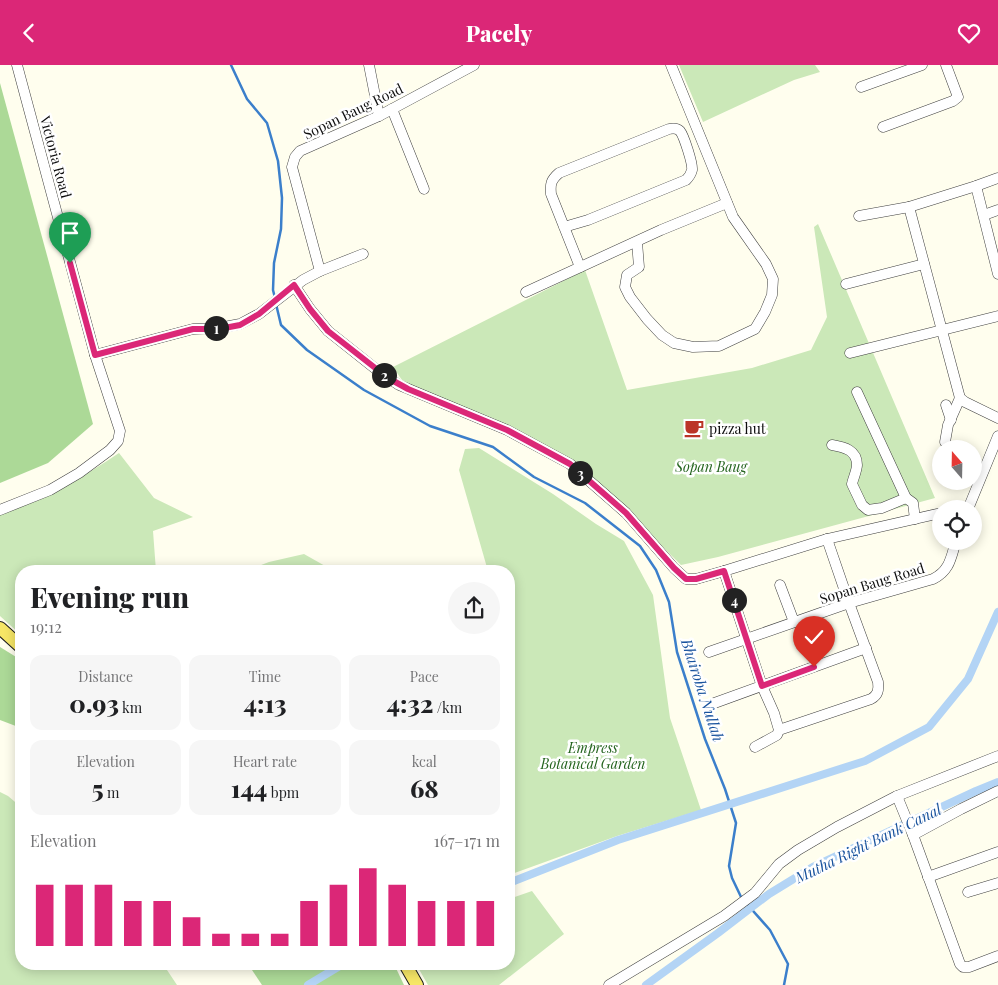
<!DOCTYPE html>
<meta charset="utf-8">
<style>
:root{--surface:#fff;--page:#f6f6f6;--text:#202124;--muted:#757577;--accent:#db2777}
body{margin:0;font-family:"Playfair Display",serif;background:var(--page);color:var(--text);height:100vh;display:flex;flex-direction:column;font-size:19px;white-space:nowrap}
*{box-sizing:border-box;margin:0}
p{font-size:16px;color:var(--muted)}
.icon{flex:none;width:28px;height:28px;fill:none;stroke:currentColor;stroke-width:2;stroke-linecap:round;stroke-linejoin:round}
.map{position:relative;flex:1;overflow:hidden}
.sheet{position:absolute;left:15px;top:500px;width:500px;height:405px;display:flex;flex-direction:column;background:var(--surface);border-radius:20px;box-shadow:0 2px 12px #0003}
.sheet>*{flex:none}
.needle{width:32px;rotate:340deg}
.buttons{position:absolute;left:932px;top:375px;display:grid;gap:10px}
.buttons a{display:grid;place-items:center;width:50px;height:50px;border-radius:50%;background:var(--surface);box-shadow:0 2px 12px #0003;font-size:25px}
.pin{position:absolute;display:grid;place-items:center;width:42px;height:42px;color:#fff;margin:-51px -21px;border-radius:50% 50% 50% 0;rotate:-45deg;box-shadow:0 0 5px #0007}
.pin .icon{rotate:45deg}
.km{position:absolute;width:25px;height:25px;margin:-12px;border-radius:50%;background:#222;color:#fff;font-size:14px;line-height:25px;text-align:center}
.round{display:grid;place-items:center;flex:none;width:52px;height:52px;border-radius:26px;background:var(--page)}
.summary{display:flex;align-items:center;justify-content:space-between;height:85px;padding:0 15px}
h1{font-size:28px;font-weight:800;line-height:38px}
.metrics{display:grid;grid-template-columns:repeat(3,1fr);gap:8px;height:85px;padding:5px 15px}
.metrics div{display:grid;align-content:center;border-radius:12px;background:var(--page);text-align:center}
.metrics b{font-size:25px;font-weight:800}
.metrics small{font-size:14px;font-weight:400}
.metrics p{font-size:14px}
.chart{height:140px;padding:10px 15px}
.chart p{display:flex;justify-content:space-between}
.chart svg{width:100%;height:90px;margin-top:5px;stroke:var(--accent);stroke-width:6}
header{display:flex;justify-content:space-between;align-items:center;height:65px;padding:0 15px;background:var(--accent);color:#fff;font-size:22px;font-weight:800}
.map>svg:first-child{display:block}
</style>
<header><svg class="icon" aria-label="back" viewBox="0 0 24 24"><path d="M15 5l-7 7 7 7"/></svg>Pacely<svg class="icon" aria-label="heart" viewBox="0 0 24 24"><path d="M12 20l-8-8c-3-5 5-10 8-4 3-6 11-1 8 4z"/></svg></header>
<div class="map">
<svg width="998" height="920" viewBox="0 0 998 920">
<rect width="100%" height="100%" fill="#fffeee"/>
<g fill="#cbe8b8">
<polygon points="679,0 815,0 820,7 794,15 703,57"/>
<polygon points="818,159 935,433 718,492 681,500 622,442 567,396 522,372 495,354 404,318 393,302 585,205 627,325 752,303 811,285 827,252 814,162"/>
<polygon points="479,383 553,429 596,459 624,476 653,530 670,653 701,745 617,771 509,810 509,506 488,506 459,405 465,384"/>
<path d="M119,388L154,433L193,452L153,466L156,506H21V570L0,551V450C43,432 80,415 119,388Z"/>
<polygon points="304,489 334,506 246,506 269,497"/>
<polygon points="0,727 8,731 21,742 21,899 163,899 177,920 0,920"/>
<polygon points="532,826 564,869 499,920 428,920 416,899 509,899 509,834"/>
</g>
<g fill="#acd997">
<polygon points="0,18 93,359 48,398 0,418"/>
<polygon points="0,582 21,595 21,663 0,655"/>
<polygon points="248,899 394,899 404,920 262,920"/>
</g>
<g fill="none" stroke-linecap="round" stroke-linejoin="round">
<g stroke="#3b7fcb" stroke-width="2.5">
<polyline points="231,0 247,34 267,58 278,96 282,133 281,164 274,198 273,225 275,233"/>
<polyline points="276,239 281,260 307,285 364,325 430,361 493,382 534,412 585,438 640,481 656,505 669,537 677,587 705,674 725,724 736,758 729,801 732,813 742,834"/>
<polyline points="746,838 770,865 788,899 784,920"/>
</g>
<g stroke="#b3d4f5" stroke-width="8">
<polyline points="509,818 618,775 865,696 929,662 968,614 998,547"/>
<polyline points="308,920 343,899"/>
<polyline points="646,920 718,868 769,829 813,802 976,726 998,717"/>
</g>
<defs>
<g id="minor">
<polyline points="369,0 379,51"/>
<polyline points="861,22 922,0"/>
<polyline points="392,44 424,124"/>
<polyline points="883,62 953,36 958,32 946,0"/>
<polyline points="976,121 998,209"/>
<polyline points="909,142 960,333 965,337 998,353"/>
<polyline points="984,150 998,145"/>
<polyline points="859,151 909,142 976,121 998,113"/>
<path d="M564,162L588,155L686,115C689,112 691,109 692,105C693,99 684,71 680,66C677,63 673,63 669,64L559,108C551,115 550,119 551,129L580,202"/>
<polyline points="637,177 639,202 627,210 625,222 630,232 647,254 662,270 674,278 693,282 719,281 755,264 765,247 772,230 773,214 766,199 733,152 671,0"/>
<polyline points="320,206 292,102 295,92 300,86 379,51 474,0"/>
<polyline points="846,219 924,199"/>
<polyline points="294,220 310,244 328,266 377,305 399,320 507,365 570,399 626,448 674,503 686,514 696,514 724,506 827,474 941,448"/>
<polyline points="526,227 661,165 727,138"/>
<polyline points="850,288 998,251"/>
<polyline points="95,290 193,264 219,263 240,259 259,249 303,215 320,206 363,189"/>
<polyline points="857,327 906,433 913,438 915,454"/>
<polyline points="946,340 951,355"/>
<polyline points="945,377 948,360 960,333"/>
<path d="M832,380C844,382 857,385 857,400C857,405 853,414 852,419L862,440L868,445L882,443L906,433"/>
<polyline points="968,444 998,371"/>
<polyline points="0,445 50,425 79,408 110,385 118,376 120,366 95,290 17,0"/>
<polyline points="724,506 762,621 774,648 779,665 777,670 755,682"/>
<polyline points="780,520 794,557"/>
<path d="M709,587L849,538L933,514C950,506 951,492 956,476"/>
<polyline points="709,640 866,583"/>
<path d="M779,665L871,634C878,630 879,625 878,617L849,538L827,474"/>
<polyline points="897,731 913,770 960,899 963,902 969,902 998,891"/>
<polyline points="913,770 961,744 998,726"/>
<polyline points="928,812 998,787"/>
<polyline points="968,827 998,818"/>
<polyline points="609,920 724,851 755,828 779,799 798,785 837,762 897,731 998,691"/>
</g>
<g id="major">
<polyline points="0,563 21,582"/>
<polyline points="405,899 417,920"/>
</g>
</defs>
<use href="#minor" stroke="#404040" stroke-width="11"/>
<use href="#major" stroke="#1e1e1e" stroke-width="14"/>
<use href="#minor" stroke="#fff" stroke-width="10"/>
<use href="#major" stroke="#f6e666" stroke-width="12"/>
</g>
<g fill="none" stroke-linecap="round" stroke-linejoin="round">
<defs>
<polyline id="route" points="70,198 95,290 193,264 219,264 240,260 259,249 294,220 310,244 328,266 388,313 408,324 507,365 570,399 626,448 674,503 686,514 696,514 724,506 762,621 814,602"/>
</defs>
<use href="#route" stroke="#fff" stroke-width="10"/>
<use href="#route" stroke="#db2777" stroke-width="6"/>
</g>
<defs>
<symbol id="cafe-bare" viewBox="-9 -9 18 18"><path d="M-5.5-4.5H6V0H3Q3 3.5 0 3.5H-2.5Q-5.5 3.5-5.5 0ZM3-3.2v2h1.7v-2ZM-6 4.5H4V6H-6Z" fill="#bb3427" stroke="#fff" stroke-width="2.5" paint-order="stroke"/></symbol>
</defs>
<g fill-rule="evenodd">
<use href="#cafe-bare" x="680" y="349" width="28" height="28"/>
</g>
<g text-anchor="middle" dominant-baseline="central" stroke-width="5" stroke-linejoin="round" paint-order="stroke">
<g font-size="14" fill="#0d0d0d" stroke="#fff">
<text transform="translate(353 46) rotate(-26)">Sopan Baug Road</text>
<text transform="translate(56 92) rotate(75)">Victoria Road</text>
<text transform="translate(872 518) rotate(-17)">Sopan Baug Road</text>
</g>
<g font-size="14" fill="#0d0d0d" stroke="#fff" text-anchor="start">
<text x="709" y="363">pizza hut</text>
</g>
<g font-size="14" font-style="italic" fill="#24641e" stroke="#fff">
<text x="711" y="401">Sopan Baug</text>
<text x="593" y="682">Empress<tspan x="593" dy="16">Botanical Garden</tspan></text>
</g>
<g font-size="15" font-style="italic" fill="#18529d" stroke="#fff">
<text transform="translate(703 625) rotate(72)">Bhairoba Nullah</text>
<text transform="translate(868 778) rotate(-26)">Mutha Right Bank Canal</text>
</g>
</g>
</svg>
<div class="buttons">
<a><svg class="needle" viewBox="-14 -14 28 28"><path d="M0-13l5 13h-10z" fill="#e53935"/><path d="M0 13l5-13h-10z" fill="#757577"/></svg></a>
<a><svg class="icon" aria-label="locate" viewBox="0 0 24 24"><circle cx="12" cy="12" r="6"/><path d="M12 2v4M12 18v4M2 12h4M18 12h4"/></svg></a>
</div>
<div class="pin" style="left:70px;top:198px;background:#1e9e55"><svg class="icon" aria-label="arrive" viewBox="0 0 24 24"><path d="M6 21V4h12l-3 4 3 4H6"/></svg></div>
<div class="pin" style="left:814px;top:602px;background:#d93025"><svg class="icon" aria-label="check" viewBox="0 0 24 24"><path d="M5 12l5 5 9-10"/></svg></div>
<b class="km" style="left:216px;top:263px">1</b>
<b class="km" style="left:384px;top:310px">2</b>
<b class="km" style="left:580px;top:408px">3</b>
<b class="km" style="left:734px;top:535px">4</b>
<section class="sheet">
<div class="summary"><div><h1>Evening run</h1><p>19:12</p></div><a class="round"><svg class="icon" aria-label="share" viewBox="0 0 24 24"><path d="M12 15V3M7 8l5-5 5 5M5 13v7h14v-7"/></svg></a></div>
<div class="metrics">
<div><p>Distance</p><b>0.93<small> km</small></b></div>
<div><p>Time</p><b>4:13</b></div>
<div><p>Pace</p><b>4:32<small> /km</small></b></div>
</div>
<div class="metrics">
<div><p>Elevation</p><b>5<small> m</small></b></div>
<div><p>Heart rate</p><b>144<small> bpm</small></b></div>
<div><p>kcal</p><b>68</b></div>
</div>
<div class="chart"><p><span>Elevation</span>167–171 m</p>
<svg viewBox="0 0 160 44" preserveAspectRatio="none"><path d="M5 44V14M15 44V14M25 44V14M35 44V22M45 44V22M55 44V30M65 44V38M75 44V38M85 44V38M95 44V22M105 44V14M115 44V6M125 44V14M135 44V22M145 44V22M155 44V22"/></svg>
</div>
</section>
</div>
